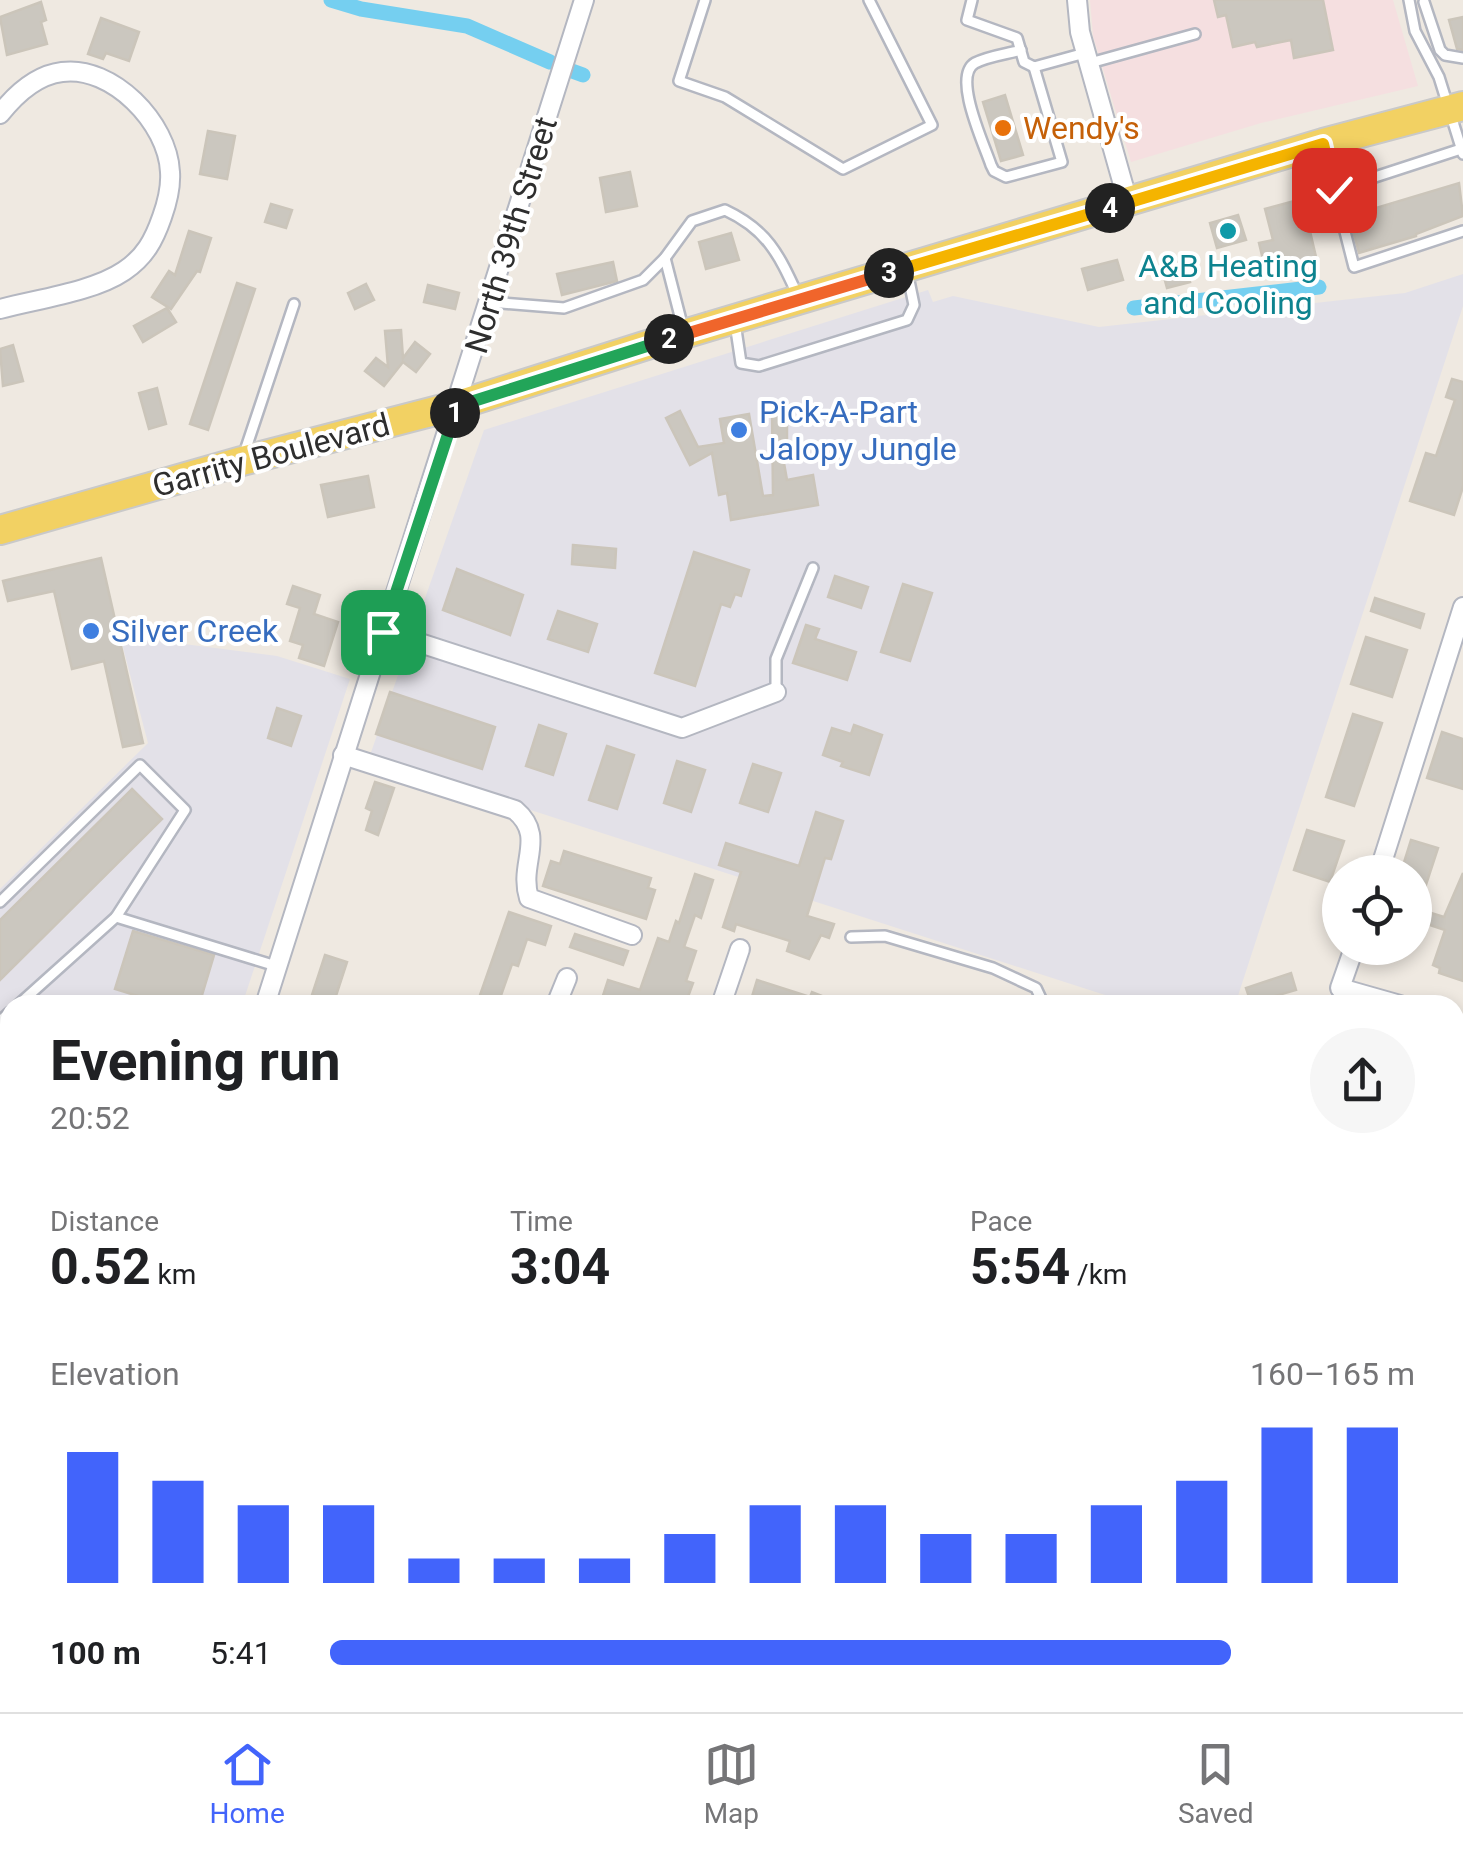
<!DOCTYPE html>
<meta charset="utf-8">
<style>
:root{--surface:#fff;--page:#f6f6f6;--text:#202124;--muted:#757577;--line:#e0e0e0;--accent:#4264fb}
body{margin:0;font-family:Roboto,sans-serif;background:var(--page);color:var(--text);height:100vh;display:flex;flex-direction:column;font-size:38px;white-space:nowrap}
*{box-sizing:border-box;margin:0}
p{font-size:32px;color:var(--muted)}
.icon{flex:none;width:55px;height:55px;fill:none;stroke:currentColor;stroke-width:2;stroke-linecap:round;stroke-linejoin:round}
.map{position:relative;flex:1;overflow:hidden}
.sheet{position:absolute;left:0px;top:995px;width:1465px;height:718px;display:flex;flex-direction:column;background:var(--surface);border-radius:30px 30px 0 0;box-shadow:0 5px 15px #0003}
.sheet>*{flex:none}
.controls{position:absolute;left:1322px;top:855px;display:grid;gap:20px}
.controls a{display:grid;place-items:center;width:110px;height:110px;border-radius:50%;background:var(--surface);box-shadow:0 5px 15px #0003;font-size:50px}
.pin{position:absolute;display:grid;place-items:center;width:85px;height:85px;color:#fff;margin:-42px;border-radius:20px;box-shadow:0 5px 15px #0006}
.km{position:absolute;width:50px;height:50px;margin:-25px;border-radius:50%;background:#222;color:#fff;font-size:28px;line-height:50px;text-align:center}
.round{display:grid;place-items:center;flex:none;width:105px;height:105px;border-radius:52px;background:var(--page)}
.summary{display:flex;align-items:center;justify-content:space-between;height:170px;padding:0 50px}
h1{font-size:55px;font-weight:700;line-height:75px}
.stats{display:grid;grid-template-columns:repeat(3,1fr);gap:15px;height:170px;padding:10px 50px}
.stats div{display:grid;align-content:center}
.stats b{font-size:50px;font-weight:700}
.stats small{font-size:28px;font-weight:400}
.stats p{font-size:28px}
.chart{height:280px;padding:20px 50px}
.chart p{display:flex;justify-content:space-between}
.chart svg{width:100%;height:180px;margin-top:10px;stroke:var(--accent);stroke-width:6}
ul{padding:0 50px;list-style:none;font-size:32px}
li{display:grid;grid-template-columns:160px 120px 1fr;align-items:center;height:75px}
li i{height:25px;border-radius:12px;background:var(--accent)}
.menu{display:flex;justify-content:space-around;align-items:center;height:140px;border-top:2px solid var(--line);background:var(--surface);font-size:28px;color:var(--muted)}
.menu a{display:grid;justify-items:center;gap:5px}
.menu .current{color:var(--accent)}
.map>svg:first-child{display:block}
</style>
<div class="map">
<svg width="1463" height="1712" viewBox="0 0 1463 1712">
<rect width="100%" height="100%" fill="#efe9e1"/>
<g fill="#e3e1e8">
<polygon points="1463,274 1463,306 1235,1005 1136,1005 369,758 484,430 928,290 933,302 953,296 1099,327 1405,293"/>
<polygon points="129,637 277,656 350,679 242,1005 10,1005 10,1378 0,1374 0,889 148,743 121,640"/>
</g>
<polygon fill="#f5dfe0" points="1090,0 1393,0 1418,86 1261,123 1131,162 1093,36"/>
<polygon fill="#dcdee8" points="0,1653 10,1656 10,1702 156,1703 186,1712 0,1712"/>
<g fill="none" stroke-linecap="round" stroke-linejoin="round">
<g stroke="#75cff0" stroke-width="15">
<polyline points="331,0 361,9 467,26 550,62"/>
<polyline points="572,71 583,75"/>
<polyline points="1134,308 1319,287"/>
</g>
</g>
<g fill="#cbc7bf" stroke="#cbc5ba" stroke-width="2.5">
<polygon points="1214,0 1323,0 1333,50 1294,58 1291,40 1257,47 1255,42 1233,47 1226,15 1218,17"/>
<polygon points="41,2 46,20 41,22 47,44 7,55 0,17"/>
<polygon points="1463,17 1463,50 1457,49 1449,20"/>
<polygon points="101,18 139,32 129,61 106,53 103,59 88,54"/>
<polygon points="1005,95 1023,155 1001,161 983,102"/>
<polygon points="208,131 235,136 227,179 200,174"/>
<polygon points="630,172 637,206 606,212 600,178"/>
<polygon points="1459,183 1463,216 1416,234 1416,236 1359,253 1349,216"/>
<polygon points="1309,197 1317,225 1309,227 1316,257 1265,268 1259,243 1273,240 1265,209"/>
<polygon points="271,204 292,210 286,228 265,222"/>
<polygon points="1238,215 1246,240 1217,248 1210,223"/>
<polygon points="189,231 211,238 200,272 197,271 171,309 152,297 169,271 175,275"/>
<polygon points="731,233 739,260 706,269 699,242"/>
<polygon points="1117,260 1123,280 1088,290 1082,269"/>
<polygon points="1184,260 1190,282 1167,288 1161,266"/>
<polygon points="613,262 617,281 562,295 557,274"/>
<polygon points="237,283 255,289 208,430 190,424"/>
<polygon points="366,284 374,300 355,309 348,293"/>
<polygon points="428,285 459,293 455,309 424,302"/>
<polygon points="167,308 176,322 143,342 134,326"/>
<polygon points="401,330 403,358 415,342 430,354 416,372 403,362 384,386 365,371 376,358 388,367 385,331"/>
<polygon points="13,345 23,381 3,386 0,349"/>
<polygon points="1452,379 1463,382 1463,487 1454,515 1410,501 1426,453 1436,456 1455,400 1446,397"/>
<polygon points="157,388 166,424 149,429 139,393"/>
<polygon points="680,411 698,447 724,443 720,419 749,414 763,496 773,495 772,413 787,412 787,451 782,452 787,480 813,475 818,505 731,520 727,493 719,495 712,453 690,465 666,418"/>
<polygon points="368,476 374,507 328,517 321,485"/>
<polygon points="573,545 616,549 615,568 572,564"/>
<polygon points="694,552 749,570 741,596 735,594 730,607 721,604 695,686 655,673"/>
<polygon points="101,558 143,743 123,747 104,661 72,669 54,591 8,601 3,581"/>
<polygon points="457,569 523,595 510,635 443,610"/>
<polygon points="835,576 868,587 861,608 828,597"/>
<polygon points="903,584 932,593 910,661 881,652"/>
<polygon points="293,586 320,595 314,614 338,622 324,666 299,658 303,645 290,641 300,608 287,604"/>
<polygon points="1375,598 1424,614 1420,628 1371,611"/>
<polygon points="558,611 597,624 588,652 548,639"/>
<polygon points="806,625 819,629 815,639 856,652 847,680 793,663"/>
<polygon points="1366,637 1407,650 1392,697 1351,684"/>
<polygon points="390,692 495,727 482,769 376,734"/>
<polygon points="277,708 301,716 291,746 268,738"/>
<polygon points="1353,714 1382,723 1354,806 1326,797"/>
<polygon points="539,725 566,734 553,775 526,766"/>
<polygon points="854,725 882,735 869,775 841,766 843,762 823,755 832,728 851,734"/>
<polygon points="1442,732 1463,739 1463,789 1427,778"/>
<polygon points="607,746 634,755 617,809 589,800"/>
<polygon points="677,761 705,770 691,812 664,803"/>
<polygon points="753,764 781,773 768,812 740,803"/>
<polygon points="375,782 394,788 378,835 366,830 372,811 366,808"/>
<polygon points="132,789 162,819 0,980 0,920"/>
<polygon points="816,812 843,821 831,859 825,858 807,916 834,924 829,938 821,935 809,959 787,951 790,941 736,924 734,931 723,927 741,872 719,865 726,843 799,866"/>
<polygon points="1307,830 1344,841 1330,882 1294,870"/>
<polygon points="1411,840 1438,848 1418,909 1444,917 1463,873 1463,981 1439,973 1440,968 1433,965 1445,930 1415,920 1415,872 1401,872"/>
<polygon points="564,851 651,878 648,888 655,890 646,919 543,886 551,861 560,864"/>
<polygon points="695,874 713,880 701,918 695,915 684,947 696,951 686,981 693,983 685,1005 600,1005 608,980 640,990 658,938 669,942 676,921 679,923"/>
<polygon points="509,912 551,926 545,945 527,939 518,966 512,964 498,1004 479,998"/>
<polygon points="133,931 214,955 199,1005 167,1005 115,989"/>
<polygon points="575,934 628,951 623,965 570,947"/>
<polygon points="325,955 347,962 334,1002 312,995"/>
<polygon points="1291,973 1296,990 1251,1003 1246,988"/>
<polygon points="757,980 810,997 812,992 845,1005 766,1005 751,1000"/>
</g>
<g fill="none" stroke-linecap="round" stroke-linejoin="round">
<defs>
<g id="service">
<polyline points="705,0 679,81 725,97 843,169 932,125 869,0"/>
<polyline points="972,0 967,20 1017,38 1024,62 1034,67 1085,53"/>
<polyline points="1409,0 1415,31 1439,77 1463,154"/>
<polyline points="1424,2 1440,50 1445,55 1463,58"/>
<path d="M1021,50C1007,54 988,56 975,63C952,76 984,144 991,165L994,171L1006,177L1062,162L1034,67"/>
<polyline points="1090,63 1195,34"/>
<polyline points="1324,149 1354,267 1463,231"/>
<polyline points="1335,190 1461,149"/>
<polyline points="665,258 683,328"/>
<path d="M490,302L564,308L643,280L665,258L692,221L725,210C768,230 779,255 798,296"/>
<polyline points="735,323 741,363 759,366 907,320 914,305 907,271"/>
<polyline points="244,454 294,304"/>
<polyline points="776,692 776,659 813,568"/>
<polyline points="0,902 140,765 185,810 116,917 18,1005"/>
<polyline points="116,917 276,966"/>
<polyline points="851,937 885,936 993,968 1036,988 1044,1005"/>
<polyline points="0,1021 10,1012"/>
<polyline points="0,1085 10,1089"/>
<polyline points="0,1310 10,1313"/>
<polyline points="246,1712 249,1702"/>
</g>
<g id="minor">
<polyline points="1077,0 1080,32 1128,202"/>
<path d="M0,114C15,95 37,75 62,72C112,65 168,123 170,172C171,186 167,203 162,217C154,240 145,257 124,271C93,292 37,299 0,309"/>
<polyline points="383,631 682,728 776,692"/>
<path d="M343,755L515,810C547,837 518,863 529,898L632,935"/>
<polyline points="1379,872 1463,607"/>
<polyline points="1354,948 1340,988 1400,1005"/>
<polyline points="265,1005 584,0"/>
<polyline points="556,1005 567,978"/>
<polyline points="721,1005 740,949"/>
<polyline points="1455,1024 1463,1027"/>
<polyline points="1455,1541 1463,1516"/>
<polyline points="1302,1702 1303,1712"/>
<polyline points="26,1712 29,1702"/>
<polyline points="369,1712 371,1702"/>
<polyline points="514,1712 517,1702"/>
<polyline points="701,1712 704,1702"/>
<polyline points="830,1712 834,1702"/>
<polyline points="1106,1712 1109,1702"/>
<polyline points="1401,1712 1404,1702"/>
</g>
<g id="tertiary">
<polyline points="0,1630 10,1633"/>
<polyline points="264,1702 297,1712"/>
</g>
<polyline id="primary" points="0,530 242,461 458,405 644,346 1323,143 1463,106"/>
</defs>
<use href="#service" stroke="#b4b7c1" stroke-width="14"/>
<use href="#minor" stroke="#b4b7c1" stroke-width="22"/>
<use href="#tertiary" stroke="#b4b7c1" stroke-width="28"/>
<use href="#primary" stroke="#c9c9c9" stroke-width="32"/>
<use href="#service" stroke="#fff" stroke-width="9"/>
<use href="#minor" stroke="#fff" stroke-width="18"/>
<use href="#tertiary" stroke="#fff" stroke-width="22"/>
<use href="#primary" stroke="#f2d163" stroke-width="28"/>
</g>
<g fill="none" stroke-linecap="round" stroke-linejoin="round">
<defs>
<polyline id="split-1" points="383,632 455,413"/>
<polyline id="split-2" points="455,413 458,406 669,339"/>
<polyline id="split-3" points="669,339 889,273"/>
<polyline id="split-4" points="889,273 1110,208"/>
<polyline id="split-5" points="1110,208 1323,144 1334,190"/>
</defs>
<use href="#split-1" stroke="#fff" stroke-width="20"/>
<use href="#split-2" stroke="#fff" stroke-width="20"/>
<use href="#split-3" stroke="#fff" stroke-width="20"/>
<use href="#split-4" stroke="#fff" stroke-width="20"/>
<use href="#split-5" stroke="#fff" stroke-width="20"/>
<use href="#split-1" stroke="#22a559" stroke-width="12"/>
<use href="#split-2" stroke="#22a559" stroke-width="12"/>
<use href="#split-3" stroke="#f0652b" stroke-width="12"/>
<use href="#split-4" stroke="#f5b400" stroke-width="12"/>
<use href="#split-5" stroke="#f5b400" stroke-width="12"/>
</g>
<circle fill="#e8710a" stroke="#fff" stroke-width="4" cx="1003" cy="128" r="10"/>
<circle fill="#0f9aa8" stroke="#fff" stroke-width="4" cx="1228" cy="231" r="10"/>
<g fill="#3f7fe0" stroke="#fff" stroke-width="4">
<circle cx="739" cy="430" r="10"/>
<circle cx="91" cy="631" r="10"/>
</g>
<g text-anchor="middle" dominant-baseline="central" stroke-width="8" stroke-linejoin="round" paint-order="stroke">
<g font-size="32" fill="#c56008" stroke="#fff" text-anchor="start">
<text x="1023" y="128">Wendy's</text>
</g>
<g font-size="32" fill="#2e2e2e" stroke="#fff">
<text transform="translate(511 235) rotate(-73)">North 39th Street</text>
<text transform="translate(271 455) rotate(-15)">Garrity Boulevard</text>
</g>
<g font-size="32" fill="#0d838f" stroke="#fff">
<text x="1228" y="266">A&amp;B Heating<tspan x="1228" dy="37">and Cooling</tspan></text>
</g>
<g font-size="32" fill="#366cbe" stroke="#fff" text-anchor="start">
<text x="759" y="412">Pick-A-Part<tspan x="759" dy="37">Jalopy Jungle</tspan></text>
<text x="111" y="631">Silver Creek</text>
</g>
</g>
</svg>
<div class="controls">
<a><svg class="icon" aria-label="locate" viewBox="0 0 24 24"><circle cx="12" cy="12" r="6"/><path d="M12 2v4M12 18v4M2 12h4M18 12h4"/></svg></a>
</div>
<div class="pin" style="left:383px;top:632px;background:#1e9e55"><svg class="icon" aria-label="arrive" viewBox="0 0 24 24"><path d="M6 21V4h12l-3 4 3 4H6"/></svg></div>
<div class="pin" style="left:1334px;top:190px;background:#d93025"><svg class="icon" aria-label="check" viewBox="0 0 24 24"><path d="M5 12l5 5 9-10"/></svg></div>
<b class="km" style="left:455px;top:413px">1</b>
<b class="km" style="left:669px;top:339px">2</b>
<b class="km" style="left:889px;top:273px">3</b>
<b class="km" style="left:1110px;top:208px">4</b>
<section class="sheet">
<div class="summary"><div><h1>Evening run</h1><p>20:52</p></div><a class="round"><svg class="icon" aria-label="share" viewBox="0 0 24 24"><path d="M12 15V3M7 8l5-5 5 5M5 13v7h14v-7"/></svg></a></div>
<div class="stats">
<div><p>Distance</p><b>0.52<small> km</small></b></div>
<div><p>Time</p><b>3:04</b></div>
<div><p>Pace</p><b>5:54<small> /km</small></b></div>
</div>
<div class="chart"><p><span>Elevation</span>160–165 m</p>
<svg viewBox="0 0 160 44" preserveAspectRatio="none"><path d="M5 44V12M15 44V19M25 44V25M35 44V25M45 44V38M55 44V38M65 44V38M75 44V32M85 44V25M95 44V25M105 44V32M115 44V32M125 44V25M135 44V19M145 44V6M155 44V6"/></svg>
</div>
<ul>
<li><b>100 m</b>5:41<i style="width:83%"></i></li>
</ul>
</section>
</div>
<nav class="menu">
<a class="current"><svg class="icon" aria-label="home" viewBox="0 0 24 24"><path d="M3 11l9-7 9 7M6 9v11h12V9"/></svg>Home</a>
<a><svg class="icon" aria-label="map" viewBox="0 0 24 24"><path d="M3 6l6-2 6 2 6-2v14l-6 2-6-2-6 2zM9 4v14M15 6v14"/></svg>Map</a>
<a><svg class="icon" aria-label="saved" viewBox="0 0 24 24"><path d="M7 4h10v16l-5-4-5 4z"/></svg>Saved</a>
</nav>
